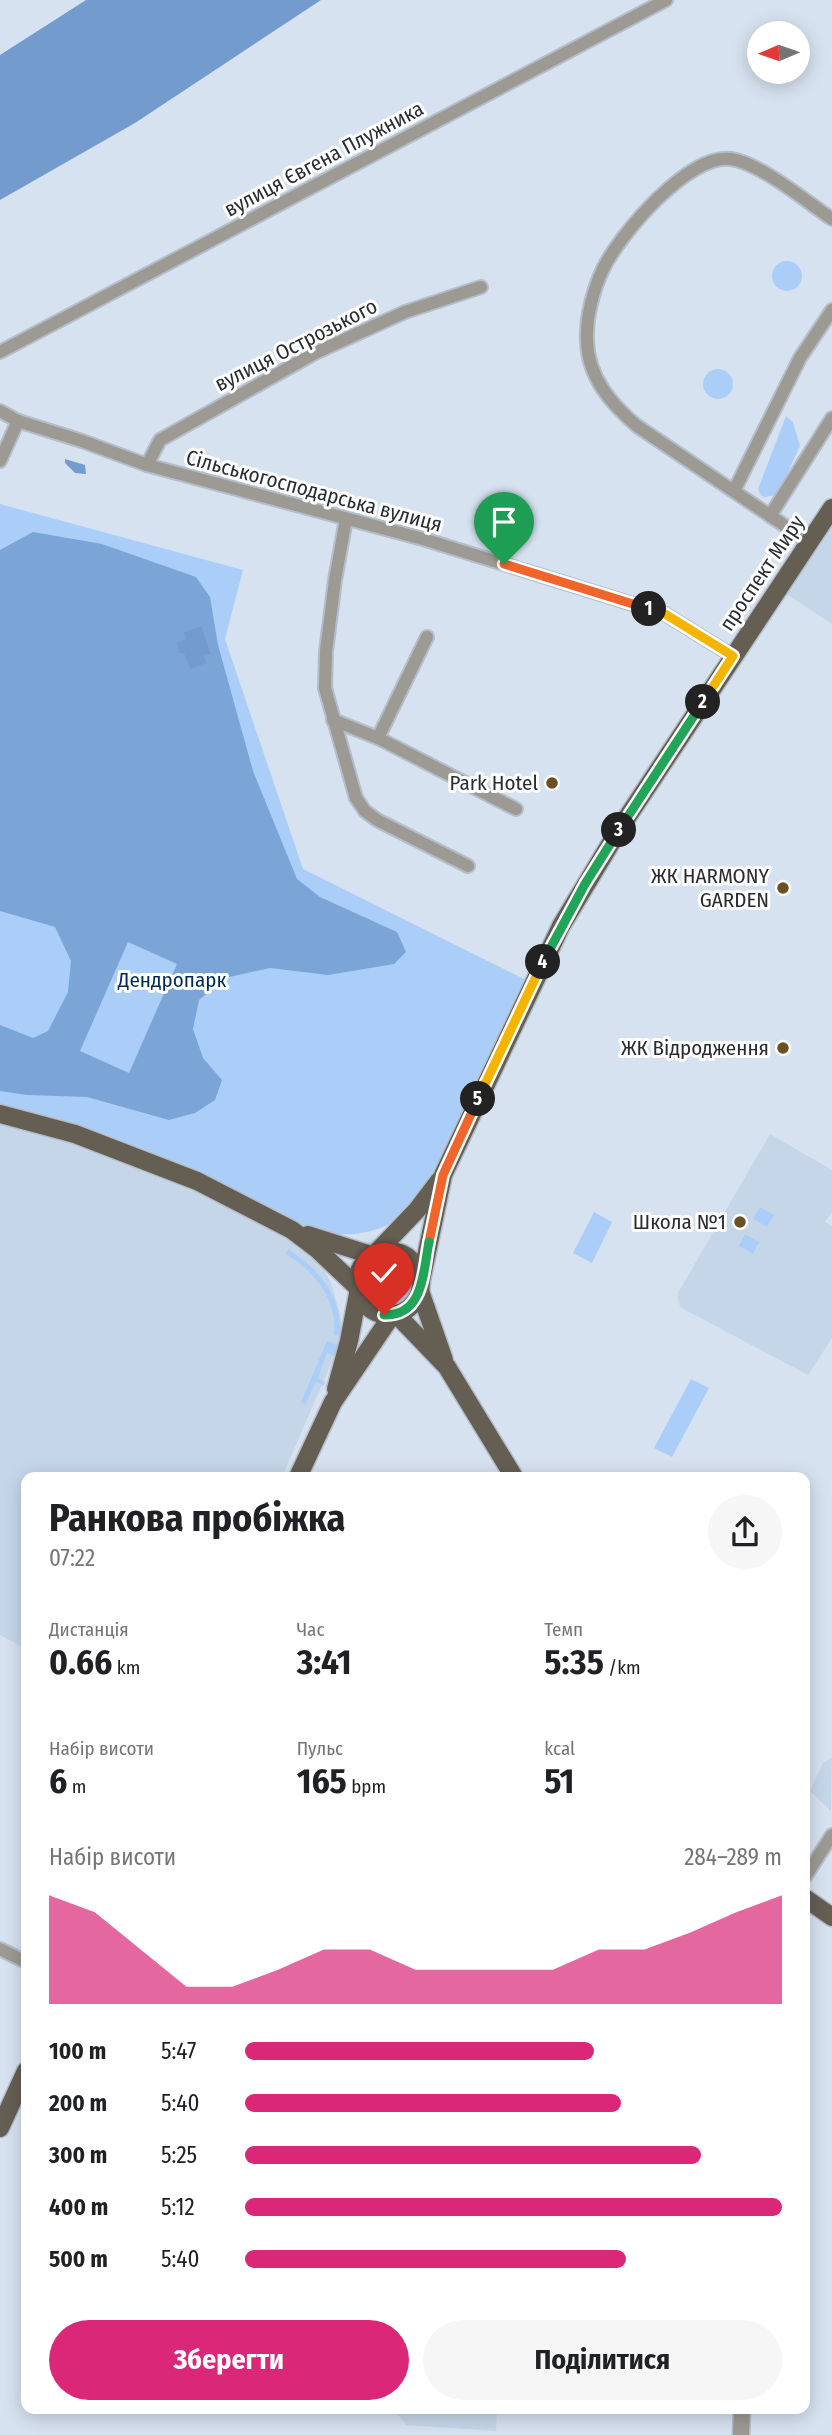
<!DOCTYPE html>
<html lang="uk">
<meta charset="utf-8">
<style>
:root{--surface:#fff;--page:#f6f6f6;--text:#202124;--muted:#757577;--accent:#db2777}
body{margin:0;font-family:"Fira Sans Condensed",sans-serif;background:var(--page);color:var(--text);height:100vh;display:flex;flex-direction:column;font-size:26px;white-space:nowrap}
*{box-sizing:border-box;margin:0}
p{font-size:23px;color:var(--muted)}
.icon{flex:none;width:38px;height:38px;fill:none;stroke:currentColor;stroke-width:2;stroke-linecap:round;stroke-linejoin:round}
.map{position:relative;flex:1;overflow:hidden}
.side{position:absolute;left:21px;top:1472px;width:789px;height:942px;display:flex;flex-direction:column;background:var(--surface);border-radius:14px;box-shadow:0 4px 18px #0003}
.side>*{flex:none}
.needle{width:46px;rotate:268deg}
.buttons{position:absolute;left:747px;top:21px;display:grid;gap:14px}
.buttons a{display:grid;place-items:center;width:63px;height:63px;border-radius:50%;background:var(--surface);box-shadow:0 4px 18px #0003;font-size:35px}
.pin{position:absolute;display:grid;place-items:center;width:60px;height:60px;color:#fff;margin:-72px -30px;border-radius:50% 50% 50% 0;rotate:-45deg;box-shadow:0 0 7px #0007}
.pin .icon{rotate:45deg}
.km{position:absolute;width:35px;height:35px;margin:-18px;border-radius:50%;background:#222;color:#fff;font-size:19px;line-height:35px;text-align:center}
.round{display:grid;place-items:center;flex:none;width:74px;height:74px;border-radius:37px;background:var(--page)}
.overview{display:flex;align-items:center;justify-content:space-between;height:119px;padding:0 28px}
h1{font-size:38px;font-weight:700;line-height:52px}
.metrics{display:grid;grid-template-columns:repeat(3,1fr);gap:10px;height:119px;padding:7px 28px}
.metrics div{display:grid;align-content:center}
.metrics b{font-size:35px;font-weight:700}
.metrics small{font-size:19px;font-weight:400}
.metrics p{font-size:19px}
.chart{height:196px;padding:14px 28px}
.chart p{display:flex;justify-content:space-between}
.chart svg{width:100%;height:126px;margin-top:7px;fill:var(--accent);opacity:.7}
.action{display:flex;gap:14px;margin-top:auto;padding:14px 28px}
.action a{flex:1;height:80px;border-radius:42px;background:var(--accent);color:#fff;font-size:28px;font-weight:700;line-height:80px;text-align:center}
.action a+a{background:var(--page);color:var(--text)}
ul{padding:0 28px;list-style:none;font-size:23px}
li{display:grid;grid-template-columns:112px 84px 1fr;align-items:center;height:52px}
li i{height:18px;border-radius:9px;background:var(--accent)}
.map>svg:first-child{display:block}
</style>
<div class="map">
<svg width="832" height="2435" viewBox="0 0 832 2435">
<rect width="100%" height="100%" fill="#d7e2f0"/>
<g fill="#c6d6e9">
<polygon points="832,516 832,624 782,591"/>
<polygon points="0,1119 73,1138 195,1185 313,1252 331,1282 341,1318 341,1341 282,1477 26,1477 26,1649 0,1635"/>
<polygon points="770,1134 832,1170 832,1212 825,1222 832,1226 832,1338 808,1375 680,1307 678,1299 678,1293"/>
<polygon points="831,1758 832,1759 831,1811 810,1791 823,1763"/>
<polygon points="393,2408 497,2408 496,2431 406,2425"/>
</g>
<g fill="#abcef9">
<circle cx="787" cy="276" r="15"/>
<circle cx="718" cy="384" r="15"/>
<polygon points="786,416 793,422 800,446 783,483 775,495 765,497 761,496 758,489"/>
<path d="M0,504L243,570L225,639L303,869L528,981C509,1024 489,1066 469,1108C430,1193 403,1258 294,1226L0,1109Z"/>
<polygon points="760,1207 774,1215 767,1227 753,1219"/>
<polygon points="594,1212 612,1222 592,1263 573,1253"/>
<polygon points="745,1234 759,1242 753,1254 739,1246"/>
<path d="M288,1249C319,1269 343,1297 340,1336L334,1335C338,1300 314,1271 286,1254Z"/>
<circle cx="388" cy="1282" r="22"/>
<polygon points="327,1341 339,1345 336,1356 327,1353 318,1378 325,1382 324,1386 316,1382 305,1405 301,1402"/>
<polygon points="691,1379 709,1388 672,1457 654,1448"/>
</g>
<path fill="#7ba5d7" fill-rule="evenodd" d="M33,532L102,544L196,577L210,597L218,645L253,771L297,879L320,897L397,932L406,952L394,964L328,975L270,968L225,978L199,1000L193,1029L203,1058L222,1080L215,1100L195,1113L169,1120L87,1097L27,1095L0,1091V1025L33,1038L48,1031L68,992L71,961L55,927L0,911V550ZM128,942L177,964L129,1073L80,1051Z"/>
<g fill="#739bce">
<polygon points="86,0 321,0 135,123 0,200 0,55"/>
<polygon points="65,459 85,465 86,474 75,473 65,463"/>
<polygon points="201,626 211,654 204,656 206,663 190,669 184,653 180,653 176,643 186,639 184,632"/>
</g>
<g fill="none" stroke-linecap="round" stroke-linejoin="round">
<defs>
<g id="minor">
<polyline points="0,352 666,0"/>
<polyline points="0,411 18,421 82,441 147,465 423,539 665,614 733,656"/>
<polyline points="0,461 18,421"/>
<polyline points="147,465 160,440 315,353 405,312 481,287"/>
<polyline points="734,491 800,358 832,310"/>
<polyline points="770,516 832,418"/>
<polyline points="346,519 335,580 326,651 325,688 356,798 365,811 377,820 468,866"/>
<path d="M809,542L637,426C611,404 588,377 587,341C586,317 593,290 603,269C620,234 689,153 731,159C760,163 807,202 832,219"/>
<polyline points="333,720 378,738 516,809"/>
<polyline points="378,738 427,637"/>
<polyline points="805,1877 832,1835"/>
<polyline points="0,1949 26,1962"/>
</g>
<polyline id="tertiary" points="741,2435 742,2408"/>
<g id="primary">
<polyline points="0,1114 75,1134 197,1181 292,1230 317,1249 357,1287"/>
<polyline points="308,1235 371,1255"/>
<circle cx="389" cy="1283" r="32"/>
<polyline points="377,1252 417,1210 439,1181"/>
<polyline points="421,1281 443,1175 561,926 620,828 832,508"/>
<polyline points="420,1291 444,1360"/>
<polyline points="396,1314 447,1367 514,1477"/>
<polyline points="336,1389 349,1341 358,1294"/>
<polyline points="298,1477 333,1402 392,1315"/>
<polyline points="805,1898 832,1917"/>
<polyline points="0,2128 26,2071"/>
</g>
</defs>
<use href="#minor" stroke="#b4beca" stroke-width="16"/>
<use href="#tertiary" stroke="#b4beca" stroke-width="19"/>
<use href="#primary" stroke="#b4beca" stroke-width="21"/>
<use href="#minor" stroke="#9d9993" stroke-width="12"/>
<use href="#tertiary" stroke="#9d9993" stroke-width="16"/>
<use href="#primary" stroke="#655e53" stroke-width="18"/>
</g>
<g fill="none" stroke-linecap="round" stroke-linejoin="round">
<defs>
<polyline id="split-1" points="504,564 649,609"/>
<polyline id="split-2" points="649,609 665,614 733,656 703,702"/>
<polyline id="split-3" points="619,830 703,702"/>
<polyline id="split-4" points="543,962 585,884 619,830"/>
<polyline id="split-5" points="478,1099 543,962"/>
<polyline id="split-6" points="429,1242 443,1175 478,1099"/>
<path id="split-7" d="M384,1315C424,1316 423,1272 429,1242"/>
</defs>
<use href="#split-1" stroke="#fff" stroke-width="14"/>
<use href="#split-2" stroke="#fff" stroke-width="14"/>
<use href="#split-3" stroke="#fff" stroke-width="14"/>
<use href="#split-4" stroke="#fff" stroke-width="14"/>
<use href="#split-5" stroke="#fff" stroke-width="14"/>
<use href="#split-6" stroke="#fff" stroke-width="14"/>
<use href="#split-7" stroke="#fff" stroke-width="14"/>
<use href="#split-1" stroke="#f0652b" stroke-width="9"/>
<use href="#split-2" stroke="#f5b400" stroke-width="9"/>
<use href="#split-3" stroke="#22a559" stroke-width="9"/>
<use href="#split-4" stroke="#22a559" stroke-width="9"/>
<use href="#split-5" stroke="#f5b400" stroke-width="9"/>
<use href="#split-6" stroke="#f0652b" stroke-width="9"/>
<use href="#split-7" stroke="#22a559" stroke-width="9"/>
</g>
<g fill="#6a5122" stroke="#fff" stroke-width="2.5">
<circle cx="552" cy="783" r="7"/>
<circle cx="783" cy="888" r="7"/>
<circle cx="783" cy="1048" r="7"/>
<circle cx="740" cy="1222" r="7"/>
</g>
<g text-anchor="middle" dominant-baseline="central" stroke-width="6" stroke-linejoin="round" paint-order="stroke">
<g font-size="21" fill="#292d32" stroke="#fff">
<text transform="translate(324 159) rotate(-28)">вулиця Євгена Плужника</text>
<text transform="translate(296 345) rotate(-27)">вулиця Острозького</text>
<text transform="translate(314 491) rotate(15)">Сільськогосподарська вулиця</text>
<text transform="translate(762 573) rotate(-56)">проспект Миру</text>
</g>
<g font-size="21" fill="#292d32" stroke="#fff" text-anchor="end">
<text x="538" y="783">Park Hotel</text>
<text x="769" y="876">ЖК HARMONY<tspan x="769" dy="24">GARDEN</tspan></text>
<text x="769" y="1048">ЖК Відродження</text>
<text x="726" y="1222">Школа №1</text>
</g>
<g font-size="21" fill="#002a58" stroke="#fff">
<text x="172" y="980">Дендропарк</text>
</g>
</g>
</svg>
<div class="buttons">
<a><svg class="needle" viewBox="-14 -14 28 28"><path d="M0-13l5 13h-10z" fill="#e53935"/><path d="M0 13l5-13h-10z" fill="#757577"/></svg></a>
</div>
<div class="pin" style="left:504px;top:564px;background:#1e9e55"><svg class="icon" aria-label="arrive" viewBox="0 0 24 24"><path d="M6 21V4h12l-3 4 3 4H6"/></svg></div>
<div class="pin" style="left:384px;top:1315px;background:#d93025"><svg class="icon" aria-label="check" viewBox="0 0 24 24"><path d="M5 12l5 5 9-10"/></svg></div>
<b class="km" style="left:649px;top:609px">1</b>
<b class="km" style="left:703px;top:702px">2</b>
<b class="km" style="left:619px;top:830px">3</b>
<b class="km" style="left:543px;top:962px">4</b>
<b class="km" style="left:478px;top:1099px">5</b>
<section class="side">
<div class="overview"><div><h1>Ранкова пробіжка</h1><p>07:22</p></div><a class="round"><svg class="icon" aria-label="share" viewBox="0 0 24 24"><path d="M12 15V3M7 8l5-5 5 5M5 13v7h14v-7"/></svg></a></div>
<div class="metrics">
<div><p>Дистанція</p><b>0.66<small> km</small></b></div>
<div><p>Час</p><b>3:41</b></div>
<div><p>Темп</p><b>5:35<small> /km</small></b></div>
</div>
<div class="metrics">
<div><p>Набір висоти</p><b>6<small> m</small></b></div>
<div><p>Пульс</p><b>165<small> bpm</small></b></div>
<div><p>kcal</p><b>51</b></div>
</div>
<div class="chart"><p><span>Набір висоти</span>284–289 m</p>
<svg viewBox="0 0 160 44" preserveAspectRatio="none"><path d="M0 44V6L10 12L20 25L30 38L40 38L50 32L60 25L70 25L80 32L90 32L100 32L110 32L120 25L130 25L140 19L150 12L160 6V44z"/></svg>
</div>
<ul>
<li><b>100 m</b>5:47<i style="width:65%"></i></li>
<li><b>200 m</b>5:40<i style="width:70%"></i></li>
<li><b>300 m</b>5:25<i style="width:85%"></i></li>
<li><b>400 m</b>5:12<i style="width:100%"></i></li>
<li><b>500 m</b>5:40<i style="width:71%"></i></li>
</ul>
<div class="action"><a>Зберегти</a><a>Поділитися</a></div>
</section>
</div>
